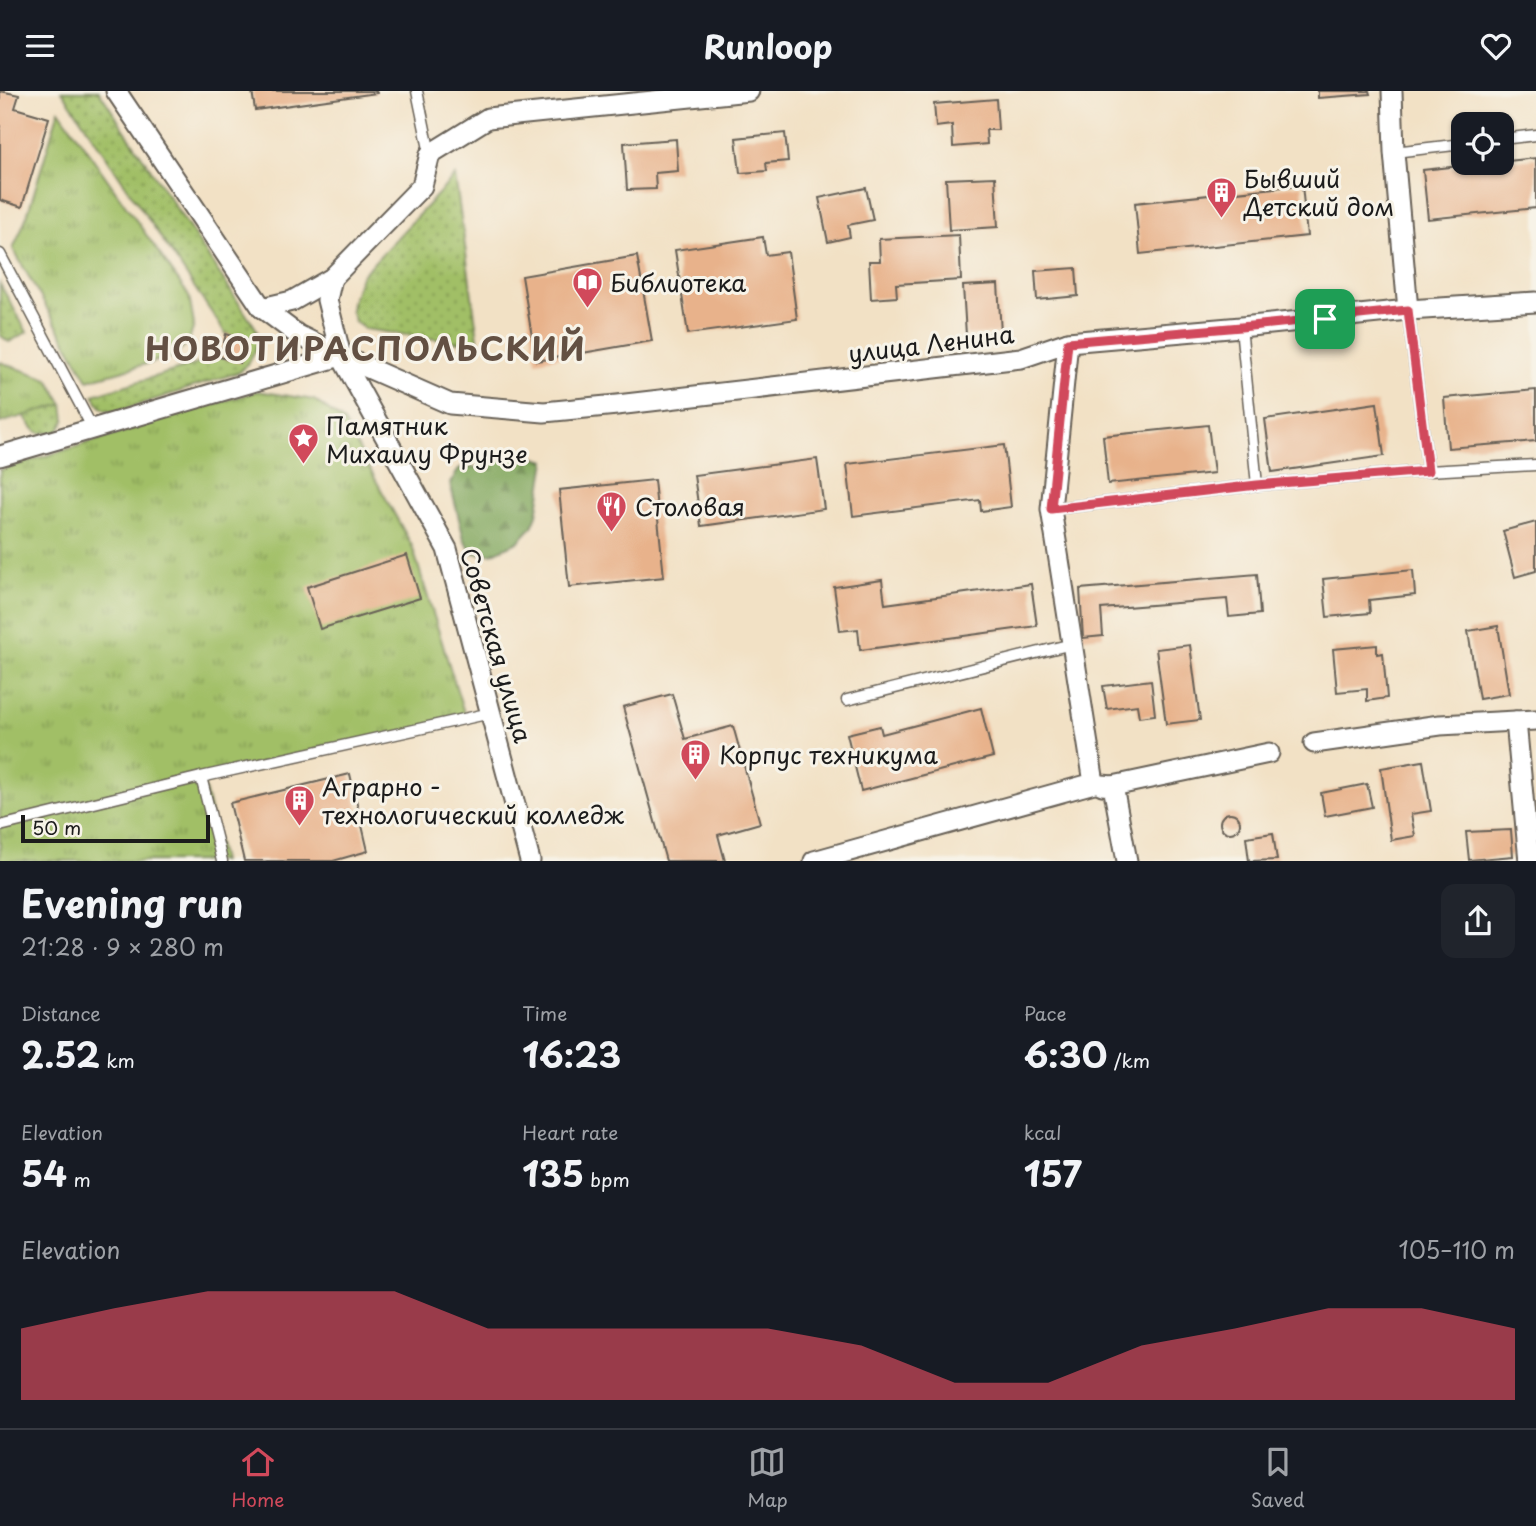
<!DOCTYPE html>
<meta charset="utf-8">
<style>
:root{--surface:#171b24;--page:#20242c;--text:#f1f3f6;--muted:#9ea1a6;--line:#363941;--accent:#d1495b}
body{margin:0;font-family:"Playpen Sans",sans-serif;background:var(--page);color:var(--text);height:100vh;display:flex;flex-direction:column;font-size:26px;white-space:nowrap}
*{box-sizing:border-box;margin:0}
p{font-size:23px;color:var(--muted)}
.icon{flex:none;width:38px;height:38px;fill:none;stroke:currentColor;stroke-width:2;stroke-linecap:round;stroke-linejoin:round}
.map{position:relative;height:770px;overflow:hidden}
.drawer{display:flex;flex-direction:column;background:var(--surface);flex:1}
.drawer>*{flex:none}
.tools{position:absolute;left:1451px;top:21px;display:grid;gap:14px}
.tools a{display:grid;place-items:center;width:63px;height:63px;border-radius:14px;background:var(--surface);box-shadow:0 2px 5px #0004;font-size:35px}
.scale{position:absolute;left:21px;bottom:18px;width:189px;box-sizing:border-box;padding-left:7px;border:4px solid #1c1c1c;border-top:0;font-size:19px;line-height:24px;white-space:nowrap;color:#1c1c1c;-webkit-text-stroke:5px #f7f3e8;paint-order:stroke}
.pin{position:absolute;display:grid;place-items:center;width:60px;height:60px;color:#fff;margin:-30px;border-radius:14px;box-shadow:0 4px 10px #0006}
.round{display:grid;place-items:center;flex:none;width:74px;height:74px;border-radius:14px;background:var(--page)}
.overview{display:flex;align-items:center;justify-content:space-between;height:119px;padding:0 21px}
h1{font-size:38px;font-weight:700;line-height:52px}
.figures{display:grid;grid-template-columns:repeat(3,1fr);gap:10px;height:119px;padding:7px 21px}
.figures div{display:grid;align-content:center}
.figures b{font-size:35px;font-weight:700}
.figures small{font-size:19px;font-weight:400}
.figures p{font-size:19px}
.chart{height:196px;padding:14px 21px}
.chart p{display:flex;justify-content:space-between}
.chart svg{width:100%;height:126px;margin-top:7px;fill:var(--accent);opacity:.7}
header{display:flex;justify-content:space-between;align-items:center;height:91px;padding:0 21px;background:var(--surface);font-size:32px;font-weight:700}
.tab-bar{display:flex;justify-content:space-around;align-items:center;height:98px;border-top:2px solid var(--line);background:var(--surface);font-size:19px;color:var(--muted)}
.tab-bar a{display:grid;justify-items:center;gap:4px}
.tab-bar .selected{color:var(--accent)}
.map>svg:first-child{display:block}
</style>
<header><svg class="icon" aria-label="menu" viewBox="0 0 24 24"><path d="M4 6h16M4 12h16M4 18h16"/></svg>Runloop<svg class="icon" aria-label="heart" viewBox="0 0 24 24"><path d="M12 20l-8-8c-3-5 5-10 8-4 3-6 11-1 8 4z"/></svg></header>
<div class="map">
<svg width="1536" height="770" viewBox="0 0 1536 770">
<defs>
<pattern id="grass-dots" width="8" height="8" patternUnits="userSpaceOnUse" patternTransform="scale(1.75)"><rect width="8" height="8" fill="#a1bf66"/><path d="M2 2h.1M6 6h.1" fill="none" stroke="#829a53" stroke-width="1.8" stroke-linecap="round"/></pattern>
<pattern id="forest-firs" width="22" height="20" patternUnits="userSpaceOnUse" patternTransform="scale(1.75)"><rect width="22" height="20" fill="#80a65b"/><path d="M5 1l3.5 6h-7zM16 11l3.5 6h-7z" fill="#68864a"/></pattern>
<pattern id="park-tufts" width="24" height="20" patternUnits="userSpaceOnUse" patternTransform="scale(1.75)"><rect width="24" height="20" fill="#a1bf66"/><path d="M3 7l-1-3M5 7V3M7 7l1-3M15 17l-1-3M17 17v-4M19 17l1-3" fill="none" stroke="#829a53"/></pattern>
</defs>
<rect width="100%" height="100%" fill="#f7f3e8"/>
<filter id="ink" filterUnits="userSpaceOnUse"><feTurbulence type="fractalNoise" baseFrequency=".0143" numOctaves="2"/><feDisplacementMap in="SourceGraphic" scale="14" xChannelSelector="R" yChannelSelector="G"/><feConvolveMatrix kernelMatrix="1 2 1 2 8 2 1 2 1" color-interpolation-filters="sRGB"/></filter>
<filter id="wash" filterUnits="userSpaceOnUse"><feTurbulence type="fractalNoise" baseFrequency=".00686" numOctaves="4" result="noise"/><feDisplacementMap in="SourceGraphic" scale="28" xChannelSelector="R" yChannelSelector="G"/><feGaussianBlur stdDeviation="1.57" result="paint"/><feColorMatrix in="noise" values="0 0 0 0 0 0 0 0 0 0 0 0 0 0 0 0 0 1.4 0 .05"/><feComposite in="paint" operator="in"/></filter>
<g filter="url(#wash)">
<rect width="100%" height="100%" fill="#f2e1c5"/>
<g fill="url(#grass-dots)" stroke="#5e6e41" stroke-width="2">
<path d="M62,0H99L248,226C251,230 256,236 257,240C261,257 250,270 240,281L116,321C102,320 100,316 93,304L220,266L240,271L246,249L226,243Z"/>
<polygon points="455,85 479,254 365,238 355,231 351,220 352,211 361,185"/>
<polygon points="0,193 27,241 9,251 0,244"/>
<path d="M63,313L65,329L58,341C35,344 36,343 24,324Z"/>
</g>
<polygon fill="url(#forest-firs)" stroke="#4e613c" stroke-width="2" points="511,360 546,370 537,424 532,436 518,451 491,463 473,462 464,448 450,392 460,377 484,376"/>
<g fill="url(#park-tufts)" stroke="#5e6e41" stroke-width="2">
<polygon points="59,19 189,205 194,234 189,250 175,265 88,289 13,158 27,125"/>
<polygon points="0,271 48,288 63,313 0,332"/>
<polygon points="257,300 314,309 344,331 412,455 466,628 202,686 222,770 0,770 0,379"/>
</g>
<g id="blocks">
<g fill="#e8b28b">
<polygon points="0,0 19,4 15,17 49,27 22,116 0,109"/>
<polygon points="252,0 376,0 377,2 255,19"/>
<polygon points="1318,0 1369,0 1370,3 1318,7"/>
<polygon points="996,8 998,39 986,39 987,53 953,56 952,34 936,36 934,13"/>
<polygon points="785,42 788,70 766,72 767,80 740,82 736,47"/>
<polygon points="676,48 678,80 655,82 656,98 627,99 624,52"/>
<polygon points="1536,67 1536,117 1428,128 1423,79"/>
<polygon points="995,86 998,136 949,139 946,88"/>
<polygon points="1302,94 1307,145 1140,163 1135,112"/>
<polygon points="866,97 873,129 848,134 850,146 828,151 819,107"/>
<polygon points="959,144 961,189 896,193 897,206 871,208 869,170 880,170 879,148"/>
<polygon points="763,146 766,164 788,161 797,228 688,243 675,159"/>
<polygon points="637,165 652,250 536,270 522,185"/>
<polygon points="1076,177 1078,205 1037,209 1035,180"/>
<polygon points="998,193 1001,242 966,244 963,195"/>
<polygon points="226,243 246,249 240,272 220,266"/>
<polygon points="1536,299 1536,350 1448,357 1444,307"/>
<polygon points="1377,312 1384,365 1272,381 1265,328"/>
<polygon points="1208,334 1214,382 1108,393 1103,345"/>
<polygon points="1004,354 1011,416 981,420 980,409 853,425 847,373"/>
<polygon points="817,368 824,418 701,435 694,384"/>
<polygon points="654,389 664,486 569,496 559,399"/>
<polygon points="1536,431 1536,480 1515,486 1503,440"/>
<polygon points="407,464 420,507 320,538 307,496"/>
<polygon points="1413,479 1415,504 1369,509 1370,522 1327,526 1323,488"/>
<polygon points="1257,483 1260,523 1229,526 1227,508 1101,518 1103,545 1083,547 1080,498"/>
<polygon points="882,489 885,513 1031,493 1037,535 860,559 858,538 840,540 834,496"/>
<polygon points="1498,535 1509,603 1479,608 1468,540"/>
<polygon points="1190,554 1200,629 1166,633 1156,558"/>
<polygon points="1377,554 1377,563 1383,562 1387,607 1367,610 1367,598 1337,601 1333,558"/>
<polygon points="1151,589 1155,624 1139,626 1137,614 1107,618 1103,595"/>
<polygon points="672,603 685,648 733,635 760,732 718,744 725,770 666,770 623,616"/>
<polygon points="981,617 993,666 861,700 847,643 880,635 882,643"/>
<polygon points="1423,670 1431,720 1411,723 1415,745 1391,749 1381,677"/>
<polygon points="350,683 368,760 333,770 244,770 230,712"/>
<polygon points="1367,693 1372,716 1325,725 1321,702"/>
<circle cx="1230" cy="732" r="10"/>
<polygon points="1511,739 1513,765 1469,769 1466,741"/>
<polygon points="1273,742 1277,769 1249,770 1246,746"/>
</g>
</g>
</g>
<g filter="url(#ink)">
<use href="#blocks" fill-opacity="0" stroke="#676157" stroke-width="2"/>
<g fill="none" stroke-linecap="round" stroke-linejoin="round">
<defs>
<g id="lane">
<polyline points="417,0 430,63"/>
<polyline points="1502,48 1536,44"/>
<polyline points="1394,61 1463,53"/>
<polyline points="0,163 93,338"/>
<polyline points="1408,219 1428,380 1536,374"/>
<polyline points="1241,236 1257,394"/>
<polyline points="1051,418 1257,394 1428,380"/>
<polyline points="847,609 1072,553"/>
<polyline points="0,735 201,686"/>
<polyline points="222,770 201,686 491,622"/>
</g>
<g id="street">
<polyline points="116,0 262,217 298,244 341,265 450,313 544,321 617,314 1021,267 1068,251 1241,236 1408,219 1536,211"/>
<polyline points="1392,0 1394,61 1408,219"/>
<polyline points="332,187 327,209 341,265 447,458 530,770"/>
<polyline points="262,217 292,210 332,187 422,95 430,63 488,27 749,0"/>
<polyline points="0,365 341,265"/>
<polyline points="1516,630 1529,770"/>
<polyline points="1314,652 1440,634 1536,629"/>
<polyline points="1102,694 1113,695 1127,770"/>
<polyline points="1113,695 1269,662"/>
<polyline points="814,770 1094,692 1051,418 1068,251"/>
</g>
</defs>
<use href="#lane" stroke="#676157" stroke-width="13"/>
<use href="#street" stroke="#676157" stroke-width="23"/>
<use href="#lane" stroke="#fff" stroke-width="10"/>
<use href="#street" stroke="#fff" stroke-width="19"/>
</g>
</g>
<g fill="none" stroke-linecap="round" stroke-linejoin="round" filter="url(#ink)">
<defs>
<polygon id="route" points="1408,219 1428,380 1257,394 1051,418 1068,251 1241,236"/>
</defs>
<use href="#route" stroke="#fff" stroke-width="14"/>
<use href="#route" stroke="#d1495b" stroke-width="9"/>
</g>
<defs>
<symbol id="building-pin" viewBox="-11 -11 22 30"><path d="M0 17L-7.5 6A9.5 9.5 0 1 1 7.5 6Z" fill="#d1495b" stroke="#f7f3e8"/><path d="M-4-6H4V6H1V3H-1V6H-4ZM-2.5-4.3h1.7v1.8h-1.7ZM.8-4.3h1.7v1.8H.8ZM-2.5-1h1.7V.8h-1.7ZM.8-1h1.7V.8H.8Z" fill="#fff"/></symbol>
<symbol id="library-pin" viewBox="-11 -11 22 30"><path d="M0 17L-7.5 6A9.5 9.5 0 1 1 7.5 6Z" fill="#d1495b" stroke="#f7f3e8"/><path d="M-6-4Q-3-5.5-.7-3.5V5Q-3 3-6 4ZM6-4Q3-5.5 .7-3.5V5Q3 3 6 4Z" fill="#fff"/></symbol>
<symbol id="sight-pin" viewBox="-11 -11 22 30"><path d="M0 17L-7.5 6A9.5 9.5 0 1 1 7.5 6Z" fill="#d1495b" stroke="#f7f3e8"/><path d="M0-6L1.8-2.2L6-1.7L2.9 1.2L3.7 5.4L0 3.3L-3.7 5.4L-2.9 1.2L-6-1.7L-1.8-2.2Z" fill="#fff"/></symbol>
<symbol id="restaurant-pin" viewBox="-11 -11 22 30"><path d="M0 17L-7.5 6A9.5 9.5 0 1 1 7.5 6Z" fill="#d1495b" stroke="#f7f3e8"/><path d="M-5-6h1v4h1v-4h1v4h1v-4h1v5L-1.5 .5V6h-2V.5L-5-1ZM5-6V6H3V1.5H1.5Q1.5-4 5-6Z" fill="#fff"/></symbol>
</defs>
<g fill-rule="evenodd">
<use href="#building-pin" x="1204" y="84" width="35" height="47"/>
<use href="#library-pin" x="570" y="174" width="35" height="47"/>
<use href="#sight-pin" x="286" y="330" width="35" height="47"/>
<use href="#restaurant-pin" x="594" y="398" width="35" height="47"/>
<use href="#building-pin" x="678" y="646" width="35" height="47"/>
<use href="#building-pin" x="282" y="692" width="35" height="47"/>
</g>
<g text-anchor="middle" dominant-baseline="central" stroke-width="6" stroke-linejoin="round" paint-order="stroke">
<g font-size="24" fill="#1c1c1c" stroke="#f7f3e8" text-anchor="start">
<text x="1244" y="87">Бывший<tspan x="1244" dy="28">Детский дом</tspan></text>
<text x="610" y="191">Библиотека</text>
<text x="326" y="334">Памятник<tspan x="326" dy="28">Михаилу Фрунзе</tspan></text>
<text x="635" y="415">Столовая</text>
<text x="719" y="663">Корпус техникума</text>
<text x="322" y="695">Аграрно -<tspan x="322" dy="28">технологический колледж</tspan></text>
</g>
<g font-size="24" fill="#1c1c1c" stroke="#f7f3e8">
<text transform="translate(931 252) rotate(-7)">улица Ленина</text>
<text transform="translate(497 554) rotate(74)">Советская улица</text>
</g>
<g font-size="32" font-weight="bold" letter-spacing="2" fill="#635043" stroke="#f7f3e8">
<text x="366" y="257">НОВОТИРАСПОЛЬСКИЙ</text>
</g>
</g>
</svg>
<div class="tools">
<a><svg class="icon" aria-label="locate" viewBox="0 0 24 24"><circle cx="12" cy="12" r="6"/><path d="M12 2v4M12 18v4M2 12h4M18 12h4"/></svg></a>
</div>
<div class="scale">50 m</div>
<div class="pin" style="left:1325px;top:228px;background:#1e9e55"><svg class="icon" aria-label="arrive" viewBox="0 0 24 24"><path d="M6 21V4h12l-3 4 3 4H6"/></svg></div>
</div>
<section class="drawer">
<div class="overview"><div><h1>Evening run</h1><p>21:28 · 9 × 280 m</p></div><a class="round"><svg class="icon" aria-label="share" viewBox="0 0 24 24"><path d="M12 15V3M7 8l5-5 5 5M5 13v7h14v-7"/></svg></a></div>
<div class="figures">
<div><p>Distance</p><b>2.52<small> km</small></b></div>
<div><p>Time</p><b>16:23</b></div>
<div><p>Pace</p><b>6:30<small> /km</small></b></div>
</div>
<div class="figures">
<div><p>Elevation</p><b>54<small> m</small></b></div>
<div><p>Heart rate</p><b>135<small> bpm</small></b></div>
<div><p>kcal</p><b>157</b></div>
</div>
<div class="chart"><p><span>Elevation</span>105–110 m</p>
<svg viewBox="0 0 160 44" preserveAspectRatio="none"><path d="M0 44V19L10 12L20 6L30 6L40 6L50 19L60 19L70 19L80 19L90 25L100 38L110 38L120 25L130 19L140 12L150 12L160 19V44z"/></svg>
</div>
</section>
<nav class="tab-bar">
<a class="selected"><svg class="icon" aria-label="home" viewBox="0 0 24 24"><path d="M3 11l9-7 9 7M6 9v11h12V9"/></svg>Home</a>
<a><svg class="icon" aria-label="map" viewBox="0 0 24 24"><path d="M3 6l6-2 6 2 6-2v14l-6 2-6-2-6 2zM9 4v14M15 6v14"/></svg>Map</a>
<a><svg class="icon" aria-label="saved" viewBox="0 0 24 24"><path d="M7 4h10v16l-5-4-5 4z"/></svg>Saved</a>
</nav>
